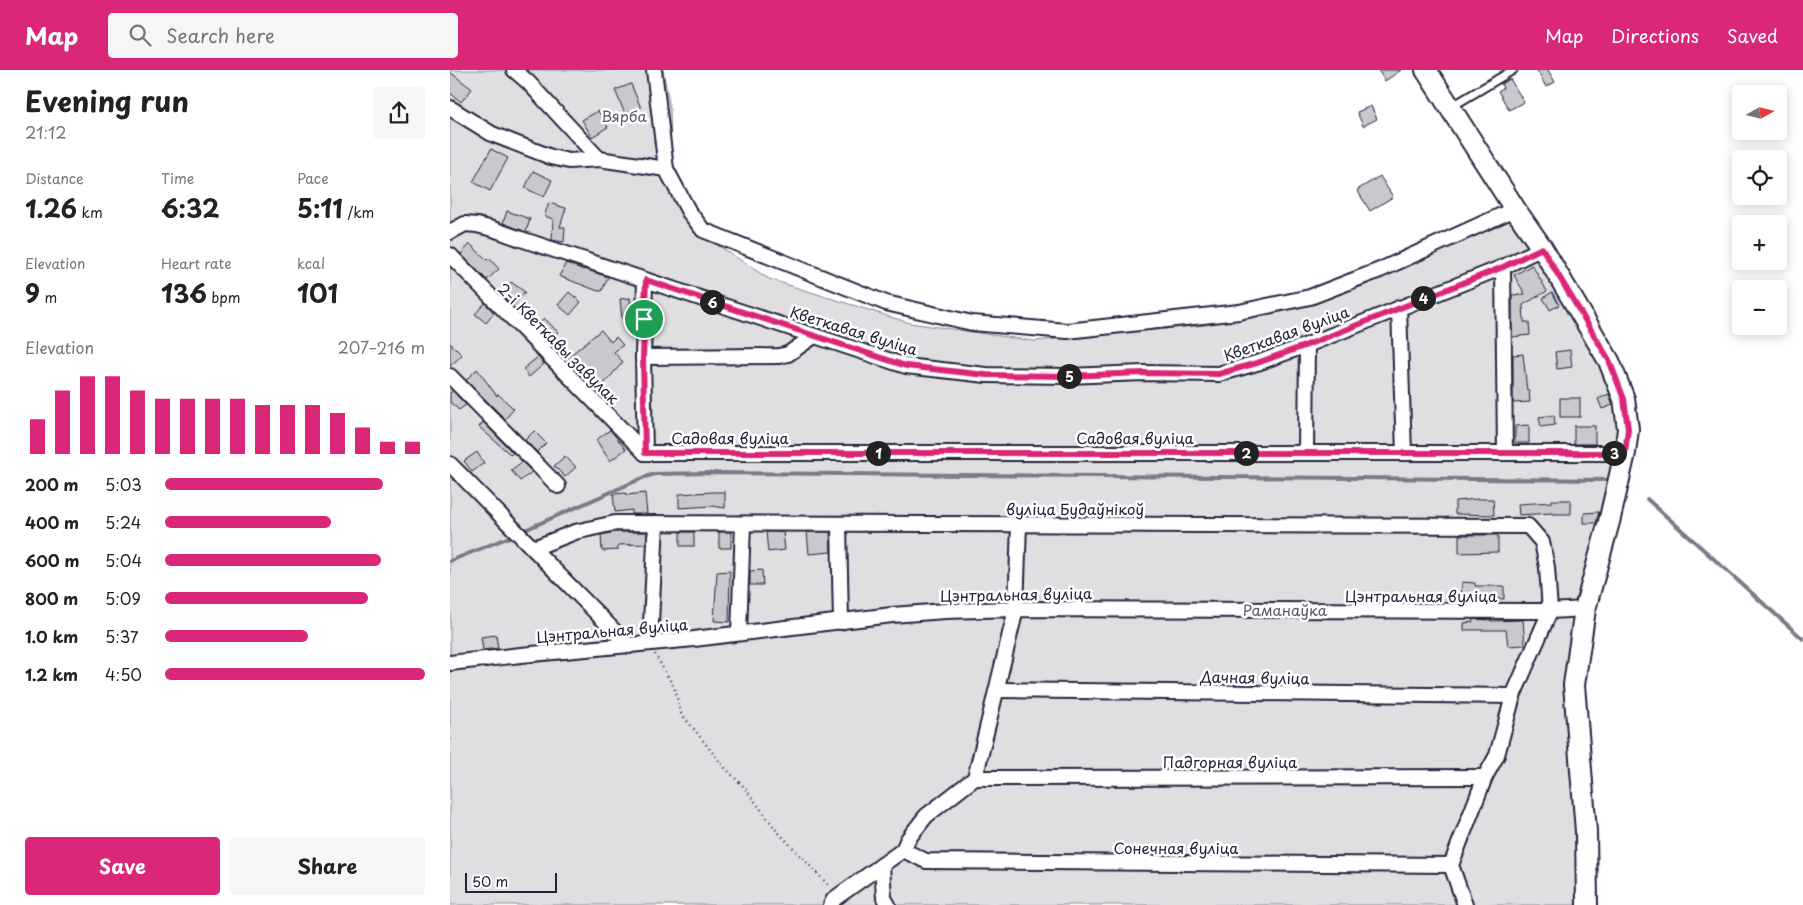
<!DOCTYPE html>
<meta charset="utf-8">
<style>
:root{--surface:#fff;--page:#f6f6f6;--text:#222;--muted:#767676;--accent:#db2777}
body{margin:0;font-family:"Playpen Sans",sans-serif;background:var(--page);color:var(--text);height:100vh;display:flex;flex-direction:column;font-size:19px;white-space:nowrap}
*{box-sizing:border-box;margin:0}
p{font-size:16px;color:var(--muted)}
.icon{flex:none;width:28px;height:28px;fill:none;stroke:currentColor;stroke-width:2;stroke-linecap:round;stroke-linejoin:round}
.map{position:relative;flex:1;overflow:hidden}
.sheet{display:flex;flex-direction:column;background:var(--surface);width:450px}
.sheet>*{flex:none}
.needle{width:32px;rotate:82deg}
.buttons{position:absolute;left:1282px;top:15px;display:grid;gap:10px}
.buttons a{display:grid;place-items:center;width:55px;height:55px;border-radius:5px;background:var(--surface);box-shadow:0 2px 12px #0003;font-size:25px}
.scale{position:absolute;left:15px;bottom:12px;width:92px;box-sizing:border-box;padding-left:5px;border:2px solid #22223b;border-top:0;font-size:14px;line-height:18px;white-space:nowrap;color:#22223b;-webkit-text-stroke:4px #fff;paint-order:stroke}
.pin{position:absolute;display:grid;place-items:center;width:42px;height:42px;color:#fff;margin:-21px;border:2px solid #fff;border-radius:50%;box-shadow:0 1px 5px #0007}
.km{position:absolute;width:25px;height:25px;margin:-12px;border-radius:50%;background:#222;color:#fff;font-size:14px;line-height:25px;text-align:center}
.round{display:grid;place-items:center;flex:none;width:52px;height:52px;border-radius:5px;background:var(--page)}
.head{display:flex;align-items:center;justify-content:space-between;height:85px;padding:0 25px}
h1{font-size:28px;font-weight:700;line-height:38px}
.stats{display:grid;grid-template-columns:repeat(3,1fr);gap:8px;height:85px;padding:5px 25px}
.stats div{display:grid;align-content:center}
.stats b{font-size:25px;font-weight:700}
.stats small{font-size:14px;font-weight:400}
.stats p{font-size:14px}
.chart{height:140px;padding:10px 25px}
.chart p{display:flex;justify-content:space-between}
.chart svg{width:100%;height:90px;margin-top:5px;stroke:var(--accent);stroke-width:6}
.button{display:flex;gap:10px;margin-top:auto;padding:10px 25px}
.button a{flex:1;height:58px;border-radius:5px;background:var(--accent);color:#fff;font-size:20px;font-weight:700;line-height:58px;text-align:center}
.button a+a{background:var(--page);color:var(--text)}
ul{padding:0 25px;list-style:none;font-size:16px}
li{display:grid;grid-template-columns:80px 60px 1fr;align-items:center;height:38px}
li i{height:12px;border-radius:6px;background:var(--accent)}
header{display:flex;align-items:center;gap:30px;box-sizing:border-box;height:70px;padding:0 25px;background:var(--accent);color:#fff}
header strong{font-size:24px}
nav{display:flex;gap:28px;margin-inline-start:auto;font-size:18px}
.search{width:350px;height:45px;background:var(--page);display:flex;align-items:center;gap:12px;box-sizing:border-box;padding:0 18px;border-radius:5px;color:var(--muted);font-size:19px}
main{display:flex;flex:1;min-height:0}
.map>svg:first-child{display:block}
</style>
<header>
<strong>Map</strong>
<div class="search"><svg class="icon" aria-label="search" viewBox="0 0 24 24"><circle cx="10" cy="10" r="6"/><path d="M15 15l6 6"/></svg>Search here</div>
<nav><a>Map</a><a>Directions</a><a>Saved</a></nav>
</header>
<main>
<section class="sheet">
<div class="head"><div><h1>Evening run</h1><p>21:12</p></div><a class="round"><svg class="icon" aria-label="share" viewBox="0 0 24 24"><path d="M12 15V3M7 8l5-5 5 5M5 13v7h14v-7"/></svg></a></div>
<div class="stats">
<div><p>Distance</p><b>1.26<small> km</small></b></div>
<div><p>Time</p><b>6:32</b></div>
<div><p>Pace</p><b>5:11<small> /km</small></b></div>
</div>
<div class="stats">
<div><p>Elevation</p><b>9<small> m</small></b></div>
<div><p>Heart rate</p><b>136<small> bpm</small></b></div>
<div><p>kcal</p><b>101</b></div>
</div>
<div class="chart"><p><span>Elevation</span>207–216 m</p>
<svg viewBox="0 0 160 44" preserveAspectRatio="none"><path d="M5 44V27M15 44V13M25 44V6M35 44V6M45 44V13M55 44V17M65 44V17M75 44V17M85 44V17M95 44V20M105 44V20M115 44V20M125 44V24M135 44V31M145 44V38M155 44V38"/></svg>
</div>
<ul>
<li><b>200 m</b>5:03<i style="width:84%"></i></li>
<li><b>400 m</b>5:24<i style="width:64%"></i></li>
<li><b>600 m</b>5:04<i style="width:83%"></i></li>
<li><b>800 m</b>5:09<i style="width:78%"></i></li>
<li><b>1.0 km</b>5:37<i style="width:55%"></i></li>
<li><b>1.2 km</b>4:50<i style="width:100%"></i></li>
</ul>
<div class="button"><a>Save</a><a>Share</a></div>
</section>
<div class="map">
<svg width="1353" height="835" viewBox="0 0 1353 835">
<rect width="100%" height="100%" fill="#fff"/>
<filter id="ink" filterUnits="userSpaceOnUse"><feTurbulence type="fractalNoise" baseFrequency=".02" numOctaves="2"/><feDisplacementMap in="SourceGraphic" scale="10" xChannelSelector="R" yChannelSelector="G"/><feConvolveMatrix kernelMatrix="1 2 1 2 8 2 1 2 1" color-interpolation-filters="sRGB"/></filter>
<g filter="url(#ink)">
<polygon fill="#dfdfe2" stroke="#80808e" points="0,0 213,0 220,39 221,88 208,99 246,161 319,209 460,253 584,271 756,255 847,237 1065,139 1159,291 1178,359 1124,615 1137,835 0,835"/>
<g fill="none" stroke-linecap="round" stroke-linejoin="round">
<g stroke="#7a7a88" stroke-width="4">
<polyline points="1197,429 1353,569"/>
<polyline points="77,459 195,407 205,404 261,403 1162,410"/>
<polyline points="0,491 62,466"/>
</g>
</g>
<g fill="#c8c8cf" stroke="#22223b">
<polygon points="928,0 951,0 935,11"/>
<polygon points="1087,0 1098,0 1105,12 1096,17"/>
<polygon points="0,2 22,19 11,32 0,23"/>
<polygon points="1060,9 1074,32 1059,40 1048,21 1053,18 1051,14"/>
<polygon points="181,14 191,38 175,44 165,20"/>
<polygon points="921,36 927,49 913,56 907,42"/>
<polygon points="148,41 158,57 142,67 132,50"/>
<polygon points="41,79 58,88 40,121 23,112"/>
<polygon points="83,101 102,110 94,127 75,118"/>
<polygon points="930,106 943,127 920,141 907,120"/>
<polygon points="99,133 116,138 110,157 115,157 114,172 102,170 103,149 94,146"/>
<polygon points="57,141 80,149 76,162 53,153"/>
<polygon points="20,174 37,190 39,188 49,199 37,210 11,184"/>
<polygon points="116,193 134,200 134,199 158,207 152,221 148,221 109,206"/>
<polygon points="1082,195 1097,221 1073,235 1074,252 1079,252 1080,265 1062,267 1062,225 1075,224 1064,205"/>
<polygon points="61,212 75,222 63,236 51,224"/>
<polygon points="119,222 131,232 120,245 108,235"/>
<polygon points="1102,222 1109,235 1100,240 1093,228"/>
<polygon points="180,228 182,248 172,249 170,229"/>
<polygon points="35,233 44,243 36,253 25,244"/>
<polygon points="94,248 108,262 98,272 84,258"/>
<polygon points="151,260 161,272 166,267 173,275 164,282 173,292 148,321 133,308 117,288"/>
<polygon points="0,273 12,285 0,296"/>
<polygon points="1120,280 1122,297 1107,299 1105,282"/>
<polygon points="1073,284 1077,320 1079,320 1080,332 1063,333 1063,285"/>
<polygon points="88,287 94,294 79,307 73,299"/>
<polygon points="27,299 47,326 48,324 64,339 55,349 16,310"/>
<polygon points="3,321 16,335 9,340 0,332 0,323"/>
<polygon points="1159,324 1163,335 1152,339 1148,329"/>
<rect x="1110" y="328" width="20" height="19"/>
<polygon points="1104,345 1105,355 1091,357 1089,347"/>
<polygon points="33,352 63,383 61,385 29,357"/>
<polygon points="1079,355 1079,373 1065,373 1065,356"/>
<rect x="1124" y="356" width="21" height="18"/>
<polygon points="160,360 176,379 160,391 146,370"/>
<polygon points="84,361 96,373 87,382 75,370"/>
<polygon points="27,382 34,393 22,402 14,391"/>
<polygon points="115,386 126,397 115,407 104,396"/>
<polygon points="72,392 82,402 70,411 61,400"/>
<polygon points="262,422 275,422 275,438 262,436 229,438 229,424"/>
<polygon points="176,423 176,425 195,423 197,444 182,444 182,440 165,442 163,424"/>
<polygon points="1028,429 1043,429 1044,445 1005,444 1005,431"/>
<polygon points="1102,430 1121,430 1121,444 1102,444 1102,443 1069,445 1068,434 1102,432"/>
<polygon points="1149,442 1146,453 1134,453 1134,443"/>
<polygon points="166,462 197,462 196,474 168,475 168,480 152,481 151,465"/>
<rect x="230" y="462" width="14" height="14"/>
<rect x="269" y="462" width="12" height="16"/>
<polygon points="316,462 333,462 335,480 318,482"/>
<polygon points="357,462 380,462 381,482 359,484"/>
<polygon points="1009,465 1048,465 1048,482 1009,483"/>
<polygon points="312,500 313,515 300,515 300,501"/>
<polygon points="280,501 279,552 264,551 267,502"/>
<polygon points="1012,512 1025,513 1025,516 1054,516 1054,529 1025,528 1025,532 1011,532"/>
<polygon points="1023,549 1041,550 1041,551 1073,550 1075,575 1058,576 1056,560 1014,560 1014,553 1023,552"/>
<polygon points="46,565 48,578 33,580 31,567"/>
</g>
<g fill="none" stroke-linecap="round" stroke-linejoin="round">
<defs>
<polyline id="lane" points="1001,37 1063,0"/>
<g id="street">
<polyline points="64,0 78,12 149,89"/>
<polyline points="204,0 216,99 239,142 253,160 436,233 522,253 617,261 789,242 860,227 930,200 1065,139"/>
<polyline points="0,38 42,64 101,87 119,91 149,89 216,99"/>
<polyline points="0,162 15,154 27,155 43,159 71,169 456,296 536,305 617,306 693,303 769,304 810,292 857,275 1053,197 1092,178"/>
<polyline points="0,185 195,383"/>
<polyline points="1053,197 1055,383"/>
<polyline points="949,238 954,383"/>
<polyline points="193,287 329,286 338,284 364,266"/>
<polyline points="0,306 108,416"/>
<polyline points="195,383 1175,383"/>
<polyline points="195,383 193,287 195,210"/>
<polyline points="856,383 857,275"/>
<polyline points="0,394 179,576"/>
<polyline points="389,454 391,552"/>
<polyline points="84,478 125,462 165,453 1078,456 1092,472 1097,497 1100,541 1063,626 1047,685 1035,707 1001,795 1015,835"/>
<polyline points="289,563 293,454"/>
<polyline points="200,573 206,453"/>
<polyline points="0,593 71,585 244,569 442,545 495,541 566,539 1100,541 1135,539"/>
<polyline points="547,620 1063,626"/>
<polyline points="525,708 1035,707"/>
<polyline points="453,780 476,791 1001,795"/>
<polyline points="381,835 384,829 432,795"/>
<polyline points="438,835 434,828 432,795 453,780 458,769 476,746 525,708 566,539 569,454"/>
</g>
<polyline id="secondary" points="976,0 1065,139 1092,178 1159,291 1174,329 1178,359 1175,383 1160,448 1135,539 1124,615 1136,761 1137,835"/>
</defs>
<use href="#lane" stroke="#22223b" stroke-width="11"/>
<use href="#street" stroke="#22223b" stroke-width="18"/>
<use href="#secondary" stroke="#22223b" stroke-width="24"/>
<polyline stroke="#22223b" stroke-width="2.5" stroke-dasharray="1 4" stroke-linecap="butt" points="205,584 224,617 231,643 274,697 294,717 327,761 380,817"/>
<use href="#lane" stroke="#fff" stroke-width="7"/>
<use href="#street" stroke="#fff" stroke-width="14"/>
<use href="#secondary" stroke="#fff" stroke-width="20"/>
</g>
</g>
<g fill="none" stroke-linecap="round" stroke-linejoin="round" filter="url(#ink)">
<defs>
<polygon id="route" points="1092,178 1159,290 1174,329 1178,359 1175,383 195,383 193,288 196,210 456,296 536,305 617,306 693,303 769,304 810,292 857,275 1053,197"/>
</defs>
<use href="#route" stroke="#fff" stroke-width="10"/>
<use href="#route" stroke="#db2777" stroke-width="6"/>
</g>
<g text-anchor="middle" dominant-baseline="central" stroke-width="5" stroke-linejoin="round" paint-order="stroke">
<g font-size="15" fill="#5b5b6d" stroke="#fff">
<text x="174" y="45">Вярба</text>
<text x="835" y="539">Раманаўка</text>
</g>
<g font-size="15" fill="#22223b" stroke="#fff">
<text transform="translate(404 260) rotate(17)">Кветкавая вуліца</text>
<text transform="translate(836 263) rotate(-20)">Кветкавая вуліца</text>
<text transform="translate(109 273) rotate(45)">2-і Кветкавы завулак</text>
<text x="280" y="367">Садовая вуліца</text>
<text x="685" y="367">Садовая вуліца</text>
<text x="625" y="438">вуліца Будаўнікоў</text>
<text transform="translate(566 524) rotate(-1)">Цэнтральная вуліца</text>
<text x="971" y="525">Цэнтральная вуліца</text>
<text transform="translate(162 560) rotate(-5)">Цэнтральная вуліца</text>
<text transform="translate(805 607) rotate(1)">Дачная вуліца</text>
<text x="780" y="691">Падгорная вуліца</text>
<text x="726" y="777">Сонечная вуліца</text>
</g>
</g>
</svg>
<div class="buttons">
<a><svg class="needle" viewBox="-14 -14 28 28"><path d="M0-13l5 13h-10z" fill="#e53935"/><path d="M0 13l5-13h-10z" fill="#767676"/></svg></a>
<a><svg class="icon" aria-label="locate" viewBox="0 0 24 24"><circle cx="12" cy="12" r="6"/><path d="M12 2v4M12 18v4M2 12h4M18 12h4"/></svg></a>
<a>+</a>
<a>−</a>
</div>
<div class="scale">50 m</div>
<div class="pin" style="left:194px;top:249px;background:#1e9e55"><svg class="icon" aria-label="arrive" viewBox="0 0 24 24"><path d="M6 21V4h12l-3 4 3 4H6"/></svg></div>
<b class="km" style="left:428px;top:383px">1</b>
<b class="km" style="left:796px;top:383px">2</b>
<b class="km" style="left:1164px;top:383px">3</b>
<b class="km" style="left:973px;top:228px">4</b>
<b class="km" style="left:619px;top:306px">5</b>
<b class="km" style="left:262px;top:232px">6</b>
</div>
</main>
